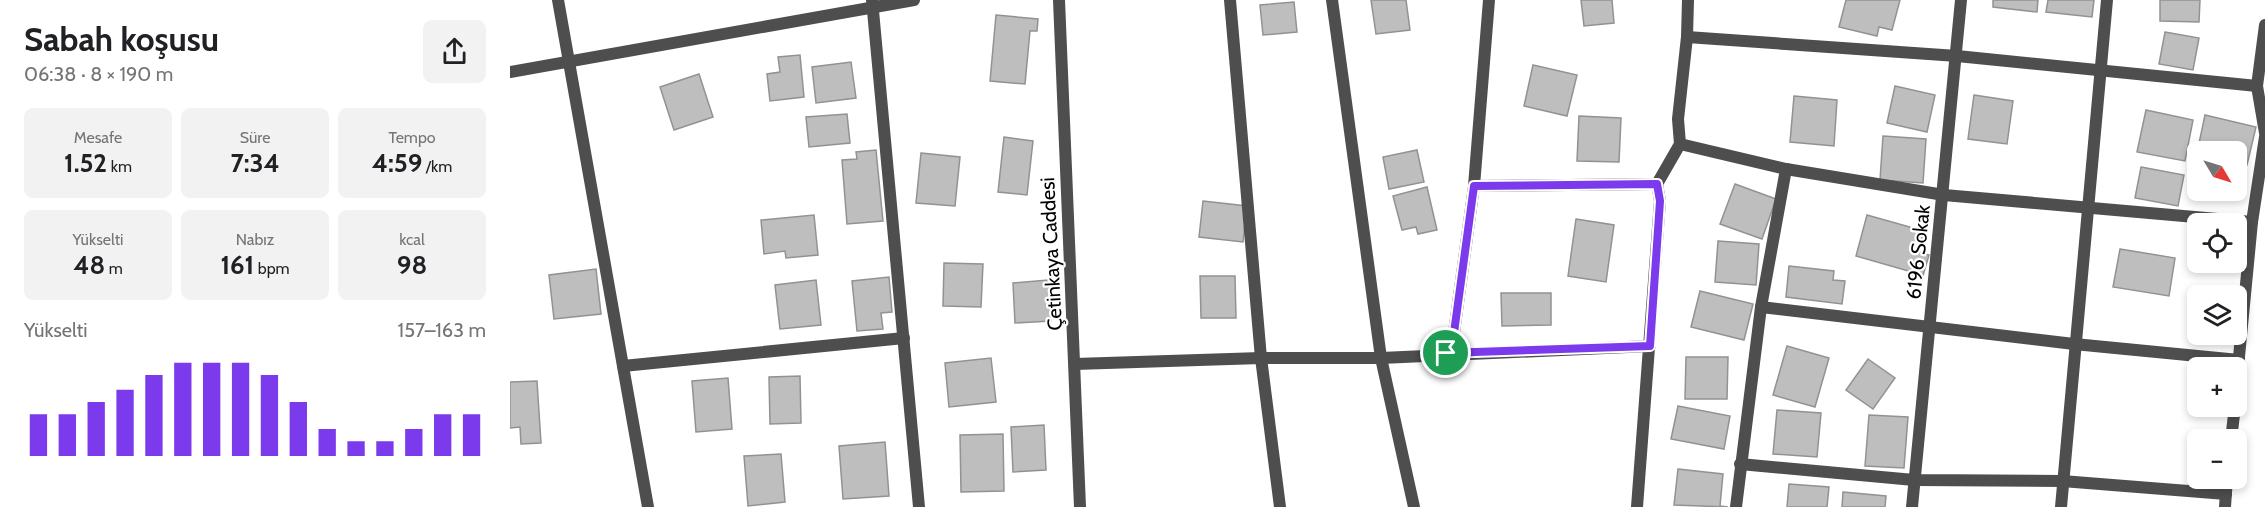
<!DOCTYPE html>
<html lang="tr">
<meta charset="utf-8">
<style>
:root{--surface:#fff;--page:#f2f2f2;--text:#202124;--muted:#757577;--accent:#7c3aed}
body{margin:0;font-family:Cabin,sans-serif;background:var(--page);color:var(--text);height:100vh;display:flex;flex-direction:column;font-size:22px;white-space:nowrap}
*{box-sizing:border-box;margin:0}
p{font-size:20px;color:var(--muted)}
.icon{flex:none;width:33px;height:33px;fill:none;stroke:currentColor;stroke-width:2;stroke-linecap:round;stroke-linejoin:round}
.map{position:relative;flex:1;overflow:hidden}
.panel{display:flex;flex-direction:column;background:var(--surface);width:510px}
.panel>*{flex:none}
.needle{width:39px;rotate:128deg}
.controls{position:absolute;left:1677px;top:141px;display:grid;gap:12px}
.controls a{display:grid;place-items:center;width:60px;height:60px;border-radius:9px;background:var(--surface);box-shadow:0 3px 9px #0003;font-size:30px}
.pin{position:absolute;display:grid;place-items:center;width:51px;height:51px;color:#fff;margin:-26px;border:3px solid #fff;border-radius:50%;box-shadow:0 2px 6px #0007}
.round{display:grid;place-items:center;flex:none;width:63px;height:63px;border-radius:9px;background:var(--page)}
.head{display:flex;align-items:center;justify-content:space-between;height:102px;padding:0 24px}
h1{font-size:33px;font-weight:800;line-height:45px}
.metrics{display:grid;grid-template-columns:repeat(3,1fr);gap:9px;height:102px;padding:6px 24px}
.metrics div{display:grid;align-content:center;border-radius:9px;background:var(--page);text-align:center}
.metrics b{font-size:26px;font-weight:800}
.metrics small{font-size:16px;font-weight:400}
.metrics p{font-size:16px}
.chart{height:168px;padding:12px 24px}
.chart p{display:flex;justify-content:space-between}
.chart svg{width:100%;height:108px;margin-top:6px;stroke:var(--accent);stroke-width:6}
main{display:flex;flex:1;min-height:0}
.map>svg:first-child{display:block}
</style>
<main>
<section class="panel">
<div class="head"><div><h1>Sabah koşusu</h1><p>06:38 · 8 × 190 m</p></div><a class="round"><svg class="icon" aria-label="share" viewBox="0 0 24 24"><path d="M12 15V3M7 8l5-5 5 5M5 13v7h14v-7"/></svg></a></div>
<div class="metrics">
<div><p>Mesafe</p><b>1.52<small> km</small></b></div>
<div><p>Süre</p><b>7:34</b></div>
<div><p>Tempo</p><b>4:59<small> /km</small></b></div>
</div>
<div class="metrics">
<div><p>Yükselti</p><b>48<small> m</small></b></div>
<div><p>Nabız</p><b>161<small> bpm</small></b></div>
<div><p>kcal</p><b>98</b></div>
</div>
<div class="chart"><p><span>Yükselti</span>157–163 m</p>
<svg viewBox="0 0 160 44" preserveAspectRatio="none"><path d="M5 44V27M15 44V27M25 44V22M35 44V17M45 44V11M55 44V6M65 44V6M75 44V6M85 44V11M95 44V22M105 44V33M115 44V38M125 44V38M135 44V33M145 44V27M155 44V27"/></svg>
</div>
</section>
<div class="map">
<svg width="1755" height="507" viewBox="0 0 1755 507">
<rect width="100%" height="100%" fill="#fff"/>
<g fill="#bebebe" stroke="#929292" stroke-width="1.5">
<polygon points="861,0 896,0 900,30 866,34"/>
<polygon points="1071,0 1102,0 1104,23 1074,26"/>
<polygon points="1336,0 1390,0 1382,30 1369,27 1367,36 1329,27"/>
<polygon points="1483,0 1528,0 1527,12 1483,7"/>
<polygon points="1538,0 1584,0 1582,17 1536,12"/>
<polygon points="1650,0 1690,0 1689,22 1650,21"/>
<polygon points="784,2 787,32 753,35 750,5"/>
<polygon points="486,15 528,19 527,31 520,31 515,84 480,81"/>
<polygon points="1655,32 1689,38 1683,70 1649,64"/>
<polygon points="290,55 294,97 260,101 257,74 270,72 268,57"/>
<polygon points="341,62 346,98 306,103 302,67"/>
<polygon points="1023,65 1067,75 1057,116 1014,106"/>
<polygon points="189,74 203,117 164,130 150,87"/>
<polygon points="1385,86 1425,95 1417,132 1377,123"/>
<polygon points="1464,95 1503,101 1497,144 1458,139"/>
<polygon points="1284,96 1327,100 1324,146 1280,142"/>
<polygon points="1636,110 1683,120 1675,161 1627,152"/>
<polygon points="337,114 340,143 299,147 296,117"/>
<polygon points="1695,115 1746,127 1737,165 1726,163 1726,152 1688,152 1687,153"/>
<polygon points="1069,116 1111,118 1109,162 1067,161"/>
<polygon points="1373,136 1416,139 1413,183 1370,180"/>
<polygon points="494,137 523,141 517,195 488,192"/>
<polygon points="366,150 373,221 337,224 332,160 347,159 346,152"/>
<polygon points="907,150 914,182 879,189 873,157"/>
<polygon points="411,153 450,157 445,206 406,203"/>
<polygon points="1631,167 1674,175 1668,206 1625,198"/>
<polygon points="1225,184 1266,199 1252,239 1210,224"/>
<polygon points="917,187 927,230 908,234 906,227 892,230 883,196"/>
<polygon points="693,201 737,206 733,242 689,237"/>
<polygon points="304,215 308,255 276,258 275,251 254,254 251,220"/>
<polygon points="1357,215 1414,231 1408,252 1419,255 1412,279 1401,276 1402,272 1346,256"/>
<polygon points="1066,219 1104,225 1096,282 1058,276"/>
<polygon points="1208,241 1249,244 1246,285 1205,282"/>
<polygon points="1610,249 1665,258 1659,296 1603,287"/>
<polygon points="434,263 473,264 471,307 433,306"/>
<polygon points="1279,266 1324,271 1323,280 1335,281 1332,304 1276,297"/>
<polygon points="86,269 91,314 44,319 39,275"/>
<polygon points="690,276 725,276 726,318 691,318"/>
<polygon points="379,277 382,312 371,313 373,329 347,331 342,281"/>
<polygon points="306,280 311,325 270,329 265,285"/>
<polygon points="538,280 541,321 505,323 503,283"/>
<polygon points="1190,291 1243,304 1234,340 1181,327"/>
<polygon points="991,293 1041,293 1041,325 992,326"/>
<polygon points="1277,346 1319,358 1305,407 1263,395"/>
<polygon points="1176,357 1218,357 1217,399 1175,399"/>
<polygon points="481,358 486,402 439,407 435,363"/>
<polygon points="1358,359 1385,378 1363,409 1336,390"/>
<polygon points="290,376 291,423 260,424 259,377"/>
<polygon points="218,378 222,429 186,432 182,381"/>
<polygon points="27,381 31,443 11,444 10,427 0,428 0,382"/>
<polygon points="1168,406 1220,416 1214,449 1161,439"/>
<polygon points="1267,410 1311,413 1307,457 1263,454"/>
<polygon points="1359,415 1398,417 1394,468 1355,466"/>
<polygon points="534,425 536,470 503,472 501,427"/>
<polygon points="493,434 494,491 451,492 450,435"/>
<polygon points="375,442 379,496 333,499 329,446"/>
<polygon points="271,454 275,502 238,506 234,456"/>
<polygon points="1168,469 1213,474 1210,506 1218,507 1164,505"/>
<polygon points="1279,484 1319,487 1317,507 1277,507"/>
<polygon points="1333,492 1376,496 1375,507 1332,507"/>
</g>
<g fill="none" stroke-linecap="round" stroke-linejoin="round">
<g stroke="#4e4e4e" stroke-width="12">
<polyline points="48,0 138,507"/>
<polyline points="362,0 409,507"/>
<polyline points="720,0 751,358 770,507"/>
<polyline points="822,0 871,358 904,507"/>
<polyline points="1755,25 1747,86 1755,133"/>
<polyline points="1177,37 1447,56 1747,86"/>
<polyline points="0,72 404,0"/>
<polyline points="1170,144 1276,169 1434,195 1742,222"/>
<polyline points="964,186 1147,184"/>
<polyline points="1251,307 1564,344 1729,360"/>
<polyline points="936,353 943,340 964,186 979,0"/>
<polyline points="565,364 751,358 871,358 1140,346"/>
<polyline points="113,366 394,338"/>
<polyline points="1726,388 1742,222 1755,137"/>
<polyline points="1721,440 1725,406"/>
<polyline points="1230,464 1404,480 1552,481 1716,494"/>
<polyline points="1127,507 1150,201 1147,184 1170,144 1168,119 1177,37 1178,0"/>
<polyline points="1226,507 1251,307 1276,169"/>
<polyline points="1402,507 1451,0"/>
<polyline points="1551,507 1597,0"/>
<polyline points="1715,507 1717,478"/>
</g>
<polyline stroke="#4e4e4e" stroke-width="12" points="549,0 570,507"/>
</g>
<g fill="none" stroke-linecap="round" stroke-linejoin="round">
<defs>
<polygon id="route" points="1147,184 1150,201 1140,346 936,353 943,340 964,186"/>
</defs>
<use href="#route" stroke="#fff" stroke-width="12"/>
<use href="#route" stroke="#7c3aed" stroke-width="8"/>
</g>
<g text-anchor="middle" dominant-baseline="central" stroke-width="4.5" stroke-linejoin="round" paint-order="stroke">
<g font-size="20" fill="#000" stroke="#fff">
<text transform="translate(1408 252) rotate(-84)">6196 Sokak</text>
<text transform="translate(541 254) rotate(-93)">Çetinkaya Caddesi</text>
</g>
</g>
</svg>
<div class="controls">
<a><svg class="needle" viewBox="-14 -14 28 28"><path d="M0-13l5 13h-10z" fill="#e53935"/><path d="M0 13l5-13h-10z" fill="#757577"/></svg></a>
<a><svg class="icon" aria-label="locate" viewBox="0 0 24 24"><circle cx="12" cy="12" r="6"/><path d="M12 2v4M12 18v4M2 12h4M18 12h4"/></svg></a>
<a><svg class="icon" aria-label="layers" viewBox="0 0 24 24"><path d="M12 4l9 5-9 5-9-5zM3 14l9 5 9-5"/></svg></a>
<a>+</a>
<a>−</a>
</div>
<div class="pin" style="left:936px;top:353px;background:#1e9e55"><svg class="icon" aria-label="arrive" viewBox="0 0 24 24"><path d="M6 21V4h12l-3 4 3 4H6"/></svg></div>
</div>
</main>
